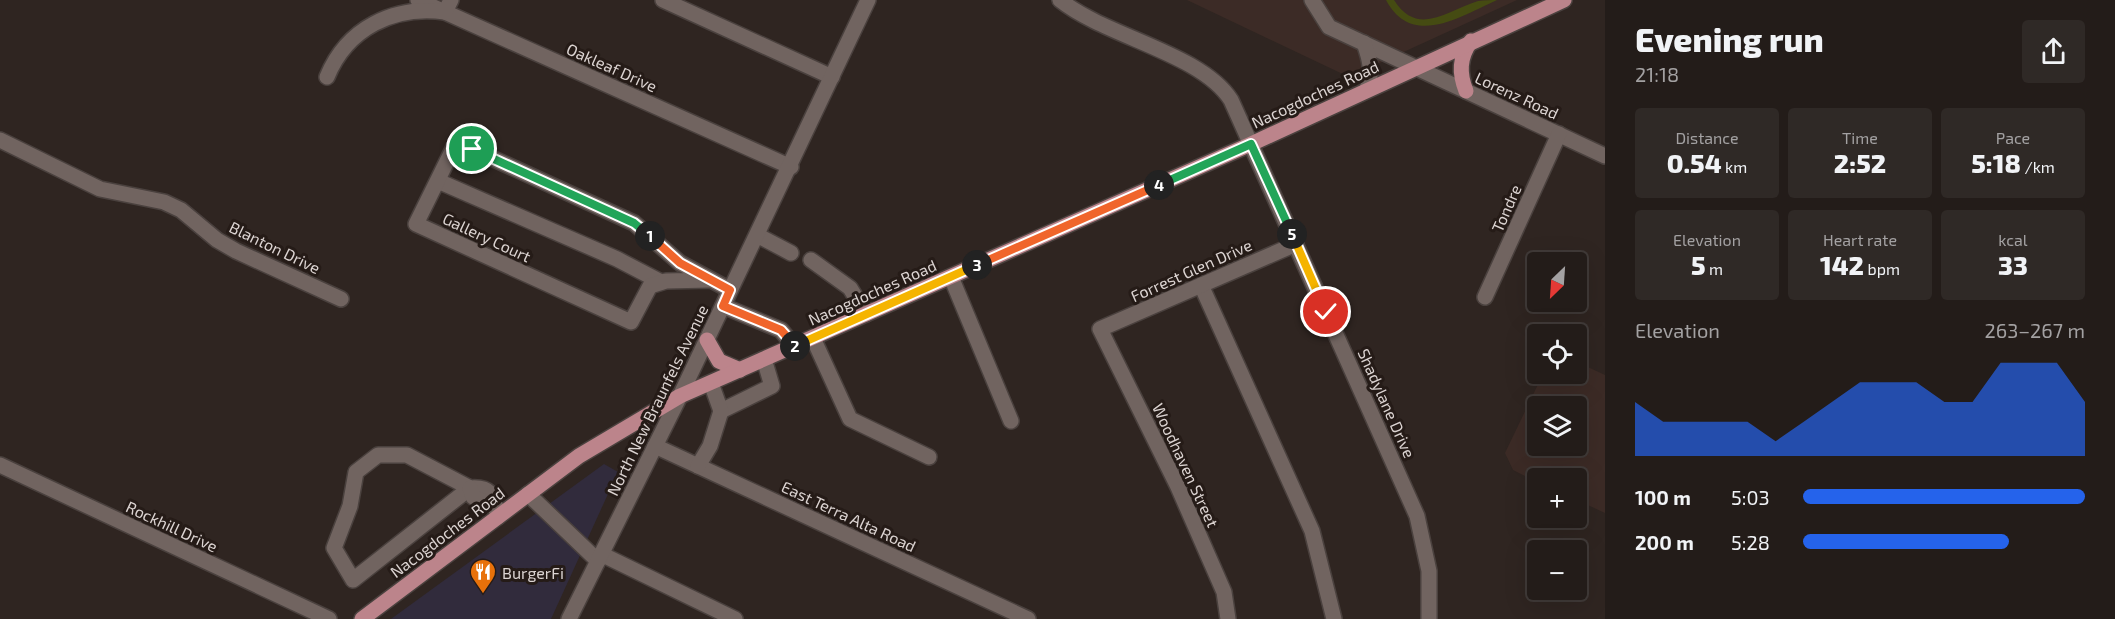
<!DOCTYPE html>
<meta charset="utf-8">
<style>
:root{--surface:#231c19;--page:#2f2926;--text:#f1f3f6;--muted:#a3a1a2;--line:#403a38;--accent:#2563eb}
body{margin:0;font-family:"Exo 2",sans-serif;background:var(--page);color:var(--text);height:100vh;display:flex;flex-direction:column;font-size:22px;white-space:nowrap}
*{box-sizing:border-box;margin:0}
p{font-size:20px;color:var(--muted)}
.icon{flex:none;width:33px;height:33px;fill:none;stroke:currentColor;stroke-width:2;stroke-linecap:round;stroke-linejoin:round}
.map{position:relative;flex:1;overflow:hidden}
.details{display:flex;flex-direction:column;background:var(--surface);width:510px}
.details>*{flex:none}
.needle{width:39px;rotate:205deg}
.fabs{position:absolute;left:1527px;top:252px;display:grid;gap:12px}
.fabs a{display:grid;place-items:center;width:60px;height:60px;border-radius:6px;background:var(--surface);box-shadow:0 6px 24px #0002,0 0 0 2px var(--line);font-size:30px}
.pin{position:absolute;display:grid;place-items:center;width:51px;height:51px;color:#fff;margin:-26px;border:3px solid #fff;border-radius:50%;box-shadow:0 2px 6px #0007}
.km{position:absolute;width:30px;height:30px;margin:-15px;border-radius:50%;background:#222;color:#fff;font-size:16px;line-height:30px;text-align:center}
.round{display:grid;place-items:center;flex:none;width:63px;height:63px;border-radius:6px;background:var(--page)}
.headline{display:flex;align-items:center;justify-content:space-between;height:102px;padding:0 30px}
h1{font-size:33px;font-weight:800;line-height:45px}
.stats{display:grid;grid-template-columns:repeat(3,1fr);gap:9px;height:102px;padding:6px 30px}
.stats div{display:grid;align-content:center;border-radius:6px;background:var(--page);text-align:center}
.stats b{font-size:26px;font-weight:800}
.stats small{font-size:16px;font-weight:400}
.stats p{font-size:16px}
.chart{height:168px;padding:12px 30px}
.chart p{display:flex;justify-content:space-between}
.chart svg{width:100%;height:108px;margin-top:6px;fill:var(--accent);opacity:.7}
ul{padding:0 30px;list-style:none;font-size:20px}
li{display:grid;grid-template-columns:96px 72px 1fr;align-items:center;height:45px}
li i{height:15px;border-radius:8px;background:var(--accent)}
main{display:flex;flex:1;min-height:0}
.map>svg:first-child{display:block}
</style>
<main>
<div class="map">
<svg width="1605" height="619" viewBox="0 0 1605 619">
<rect width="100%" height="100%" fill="#2f2521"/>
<polygon fill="#312b3c" points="604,464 618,472 551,619 391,619"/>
<g fill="#3c2b26" fill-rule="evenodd">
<polygon points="1187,0 1517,0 1349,77"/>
<path d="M1577,362L1605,375V513L1577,500L1576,478H1538L1537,482L1513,470L1505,453L1543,374H1576ZM1538,406H1576V446H1538Z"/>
</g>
<path fill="#454b12" d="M1386,0H1394C1418,38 1448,10 1478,1C1484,0 1491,0 1497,0C1461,16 1412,49 1386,0Z"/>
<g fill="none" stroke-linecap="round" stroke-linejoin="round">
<defs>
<g id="minor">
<polyline points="418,0 791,167"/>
<polyline points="663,0 832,77"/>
<path d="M1060,0C1106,37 1201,53 1231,100L1417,516L1429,571V619"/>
<polyline points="1312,0 1329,27 1605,156"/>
<path d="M1364,43C1370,60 1373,71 1367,89"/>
<path d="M327,77C347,28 394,5 445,12L451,0"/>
<polyline points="0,140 100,189 164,202 181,210 217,240 236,251 341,299"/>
<polyline points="438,181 617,259 661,282"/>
<polyline points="757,235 791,253"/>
<polyline points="811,260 850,288 866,314"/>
<polyline points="951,277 1011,421"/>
<polyline points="709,280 666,281 650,286 631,322 416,224 454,147 472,149 634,223 680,263 730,290"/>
<polyline points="1201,285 1312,531 1334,619"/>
<polyline points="1485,297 1559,134"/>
<polyline points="723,306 781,330 794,346"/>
<polyline points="813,338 850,419 929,457"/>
<polyline points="721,411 772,386 764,359"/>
<polyline points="655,446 1028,619"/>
<polyline points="0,465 329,619"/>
<polyline points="698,466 710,446 721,411 711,383"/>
<path d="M470,488L353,580L334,548L350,506L356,472L378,455H407L470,488C494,486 493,498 498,517"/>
<polyline points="470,488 473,497 496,507"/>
<polyline points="528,494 598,561"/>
<polyline points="601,554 735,619"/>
<polyline points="569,619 680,396 868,0"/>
<polyline points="1228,619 1224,592 1178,487 1100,329 1296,244"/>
</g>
<g id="major">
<path d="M1466,91C1459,73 1459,58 1471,41"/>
<polyline points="707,340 719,361 740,370"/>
<polyline points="362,619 579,456 680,396 1251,144 1564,0"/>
</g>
</defs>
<use href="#minor" stroke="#4a413e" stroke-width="18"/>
<use href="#major" stroke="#4a413e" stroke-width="18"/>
<use href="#minor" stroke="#716460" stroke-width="15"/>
<use href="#major" stroke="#bc848b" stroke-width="15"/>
</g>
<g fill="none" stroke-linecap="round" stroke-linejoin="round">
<defs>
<polyline id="split-1" points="472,149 634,223 650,236"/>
<polyline id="split-2" points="650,236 680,263 730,290 723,306 781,330 795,346"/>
<polyline id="split-3" points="795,346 977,265"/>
<polyline id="split-4" points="977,265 1159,185"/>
<polyline id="split-5" points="1159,185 1251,144 1292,234"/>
<polyline id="split-6" points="1292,234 1326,312"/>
</defs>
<use href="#split-1" stroke="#fff" stroke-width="12"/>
<use href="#split-2" stroke="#fff" stroke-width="12"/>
<use href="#split-3" stroke="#fff" stroke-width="12"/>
<use href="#split-4" stroke="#fff" stroke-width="12"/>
<use href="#split-5" stroke="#fff" stroke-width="12"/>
<use href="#split-6" stroke="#fff" stroke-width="12"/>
<use href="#split-1" stroke="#22a559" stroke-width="8"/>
<use href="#split-2" stroke="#f0652b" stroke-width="8"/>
<use href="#split-3" stroke="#f5b400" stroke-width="8"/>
<use href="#split-4" stroke="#f0652b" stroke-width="8"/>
<use href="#split-5" stroke="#22a559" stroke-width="8"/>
<use href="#split-6" stroke="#f5b400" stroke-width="8"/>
</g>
<defs>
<symbol id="restaurant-pin" viewBox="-11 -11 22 30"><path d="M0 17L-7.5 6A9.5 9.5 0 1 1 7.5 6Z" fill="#e8710a" stroke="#251b17"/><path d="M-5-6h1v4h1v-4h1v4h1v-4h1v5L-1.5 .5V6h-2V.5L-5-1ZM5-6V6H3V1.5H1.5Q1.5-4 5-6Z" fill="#fff"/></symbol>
</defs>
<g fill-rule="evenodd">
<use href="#restaurant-pin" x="468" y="557" width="30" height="40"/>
</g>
<g text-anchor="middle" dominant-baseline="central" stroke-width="6" stroke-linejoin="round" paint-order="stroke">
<g font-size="16" fill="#dcd4d2" stroke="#251b17">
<text transform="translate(612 67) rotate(24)">Oakleaf Drive</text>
<text transform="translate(1315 94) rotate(-25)">Nacogdoches Road</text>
<text transform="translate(1517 95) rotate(25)">Lorenz Road</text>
<text transform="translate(1506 208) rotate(-66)">Tondre</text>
<text transform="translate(487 237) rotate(25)">Gallery Court</text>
<text transform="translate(275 247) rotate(26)">Blanton Drive</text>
<text transform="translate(1191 270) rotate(-24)">Forrest Glen Drive</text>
<text transform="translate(872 292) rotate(-24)">Nacogdoches Road</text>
<text transform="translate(657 400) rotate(-64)">North New Braunfels Avenue</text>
<text transform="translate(1387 403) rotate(66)">Shadylane Drive</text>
<text transform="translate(1186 465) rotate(65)">Woodhaven Street</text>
<text transform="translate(849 516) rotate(25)">East Terra Alta Road</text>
<text transform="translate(172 526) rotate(25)">Rockhill Drive</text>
<text transform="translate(447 532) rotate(-37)">Nacogdoches Road</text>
</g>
<g font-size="16" fill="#dcd4d2" stroke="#251b17" text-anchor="start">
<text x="502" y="572">BurgerFi</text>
</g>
</g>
</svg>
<div class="fabs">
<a><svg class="needle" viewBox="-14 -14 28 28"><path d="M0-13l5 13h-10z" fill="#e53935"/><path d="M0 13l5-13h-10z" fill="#a3a1a2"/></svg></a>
<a><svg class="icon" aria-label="locate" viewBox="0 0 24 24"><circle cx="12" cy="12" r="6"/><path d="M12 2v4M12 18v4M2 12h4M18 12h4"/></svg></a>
<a><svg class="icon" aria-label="layers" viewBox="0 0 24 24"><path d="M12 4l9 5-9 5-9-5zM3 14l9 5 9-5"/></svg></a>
<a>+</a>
<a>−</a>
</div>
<div class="pin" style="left:472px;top:149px;background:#1e9e55"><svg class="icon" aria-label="arrive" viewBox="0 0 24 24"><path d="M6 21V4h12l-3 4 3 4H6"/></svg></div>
<div class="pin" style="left:1326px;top:312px;background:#d93025"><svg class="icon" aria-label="check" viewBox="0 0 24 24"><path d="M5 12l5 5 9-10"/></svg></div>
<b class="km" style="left:650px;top:236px">1</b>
<b class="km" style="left:795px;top:346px">2</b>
<b class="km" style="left:977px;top:265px">3</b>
<b class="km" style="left:1159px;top:185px">4</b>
<b class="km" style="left:1292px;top:234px">5</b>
</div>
<section class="details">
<div class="headline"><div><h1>Evening run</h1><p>21:18</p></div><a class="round"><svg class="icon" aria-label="share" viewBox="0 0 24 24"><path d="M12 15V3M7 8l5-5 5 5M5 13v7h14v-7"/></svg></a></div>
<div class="stats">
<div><p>Distance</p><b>0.54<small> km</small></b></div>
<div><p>Time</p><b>2:52</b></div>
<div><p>Pace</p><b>5:18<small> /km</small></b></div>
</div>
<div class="stats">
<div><p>Elevation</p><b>5<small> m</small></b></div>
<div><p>Heart rate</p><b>142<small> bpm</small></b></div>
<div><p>kcal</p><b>33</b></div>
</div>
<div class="chart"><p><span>Elevation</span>263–267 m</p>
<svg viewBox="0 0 160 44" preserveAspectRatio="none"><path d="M0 44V22L10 30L20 30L30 30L40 30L50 38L60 30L70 22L80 14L90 14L100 14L110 22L120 22L130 6L140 6L150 6L160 22V44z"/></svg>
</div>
<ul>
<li><b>100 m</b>5:03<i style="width:100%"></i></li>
<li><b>200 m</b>5:28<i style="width:73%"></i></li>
</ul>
</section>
</main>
